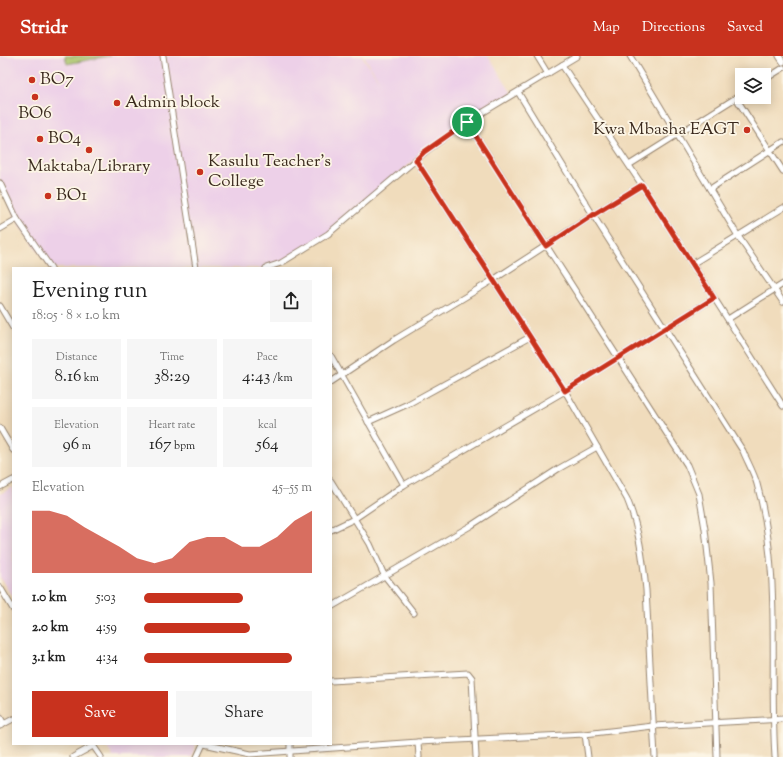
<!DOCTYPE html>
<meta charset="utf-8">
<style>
:root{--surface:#fff;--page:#f6f6f6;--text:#222;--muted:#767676;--accent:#c8321e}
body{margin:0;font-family:"Sorts Mill Goudy",serif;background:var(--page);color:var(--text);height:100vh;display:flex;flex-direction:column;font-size:15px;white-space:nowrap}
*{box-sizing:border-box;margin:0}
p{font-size:13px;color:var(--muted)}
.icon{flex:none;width:22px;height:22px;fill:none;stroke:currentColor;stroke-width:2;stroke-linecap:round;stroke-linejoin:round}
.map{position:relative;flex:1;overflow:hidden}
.drawer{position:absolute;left:12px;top:211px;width:320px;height:478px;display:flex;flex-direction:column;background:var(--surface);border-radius:0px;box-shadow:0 2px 10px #0003}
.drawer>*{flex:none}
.controls{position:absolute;left:735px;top:12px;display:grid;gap:8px}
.controls a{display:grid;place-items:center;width:36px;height:36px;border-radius:0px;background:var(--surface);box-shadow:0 2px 10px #0003;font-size:20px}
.pin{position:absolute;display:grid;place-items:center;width:34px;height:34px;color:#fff;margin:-17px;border:2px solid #fff;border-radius:50%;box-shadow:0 1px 4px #0007}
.round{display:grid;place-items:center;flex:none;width:42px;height:42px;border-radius:0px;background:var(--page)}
.headline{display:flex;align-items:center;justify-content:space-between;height:68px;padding:0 20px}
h1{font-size:22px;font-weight:600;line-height:30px}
.metrics{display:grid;grid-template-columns:repeat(3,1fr);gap:6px;height:68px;padding:4px 20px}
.metrics div{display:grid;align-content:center;border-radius:0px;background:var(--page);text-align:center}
.metrics b{font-size:17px;font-weight:600}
.metrics small{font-size:11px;font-weight:400}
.metrics p{font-size:11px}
.chart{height:112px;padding:8px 20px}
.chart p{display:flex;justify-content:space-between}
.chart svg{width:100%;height:72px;margin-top:4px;fill:var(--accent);opacity:.7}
.button{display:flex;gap:8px;margin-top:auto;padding:8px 20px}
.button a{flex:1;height:46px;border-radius:0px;background:var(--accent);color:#fff;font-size:16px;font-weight:600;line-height:46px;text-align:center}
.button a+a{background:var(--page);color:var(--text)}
ul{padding:0 20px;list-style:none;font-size:13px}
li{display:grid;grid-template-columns:64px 48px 1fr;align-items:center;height:30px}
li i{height:10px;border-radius:5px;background:var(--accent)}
header{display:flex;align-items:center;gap:24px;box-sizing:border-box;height:56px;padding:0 20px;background:var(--accent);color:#fff}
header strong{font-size:19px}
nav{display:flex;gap:22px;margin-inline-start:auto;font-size:14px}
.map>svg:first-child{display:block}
</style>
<header>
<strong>Stridr</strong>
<nav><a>Map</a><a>Directions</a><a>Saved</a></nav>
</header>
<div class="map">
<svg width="783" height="701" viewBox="0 0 783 701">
<rect width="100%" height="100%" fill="#fcf5e5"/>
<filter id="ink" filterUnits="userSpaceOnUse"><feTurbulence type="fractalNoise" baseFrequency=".025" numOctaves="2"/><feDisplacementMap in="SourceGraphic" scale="8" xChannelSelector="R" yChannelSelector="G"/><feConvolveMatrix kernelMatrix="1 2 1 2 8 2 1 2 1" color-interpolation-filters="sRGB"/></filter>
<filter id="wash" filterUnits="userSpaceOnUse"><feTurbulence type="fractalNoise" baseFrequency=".012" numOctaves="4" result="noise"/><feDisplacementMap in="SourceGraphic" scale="16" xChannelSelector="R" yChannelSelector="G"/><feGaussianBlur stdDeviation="0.9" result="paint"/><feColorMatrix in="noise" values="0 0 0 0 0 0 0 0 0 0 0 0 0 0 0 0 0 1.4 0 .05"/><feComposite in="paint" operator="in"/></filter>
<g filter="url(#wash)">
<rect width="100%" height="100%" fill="#f0dcbc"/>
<g fill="#edd0e8">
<polygon points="0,0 362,0 380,26 364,0 488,0 513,39 425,95 328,178 280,207 265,212 50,212 16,163 0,129"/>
<polygon points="13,431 13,542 0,521 0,438"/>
<polygon points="105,688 196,688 191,701 113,701"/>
</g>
<polygon fill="#a7c269" stroke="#717644" points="65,0 110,0 67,8"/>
</g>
<g filter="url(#ink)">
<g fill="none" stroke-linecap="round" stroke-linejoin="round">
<defs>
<g id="street">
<polyline points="163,0 196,212"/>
<polyline points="537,0 548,18"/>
<polyline points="630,0 738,180 783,246"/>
<polyline points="779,0 783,6"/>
<polyline points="562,9 642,129 783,350"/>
<polyline points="764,24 783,12"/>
<path d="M518,36L593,159L743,395C747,405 754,417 757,428C782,517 769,610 775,701"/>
<polyline points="736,42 783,115"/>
<polyline points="467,66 687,409 699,438 705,473 711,527 717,701"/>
<path d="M416,104L565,335L627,443C639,472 643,503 646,534L655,701"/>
<polyline points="629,109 742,38"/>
<polyline points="0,127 17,163 51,212"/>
<polyline points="710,133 783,86"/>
<polyline points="0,173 17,163"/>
<polyline points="692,208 783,152"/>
<polyline points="266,212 281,207 328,178 425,96 467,66 577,0"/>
<polyline points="0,250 13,272"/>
<polyline points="728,263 783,228"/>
<polyline points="331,300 404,429"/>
<polyline points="331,326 394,284 493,224 593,159 642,129"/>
<polyline points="368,366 408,348 530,281"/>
<polyline points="0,372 13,394"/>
<polyline points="331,425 370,488 384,519 414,557"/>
<polyline points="0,431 13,424"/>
<polyline points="331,474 354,463 404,429 565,335 714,242"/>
<polyline points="0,531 13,553"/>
<polyline points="331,551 472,469 558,413 597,391"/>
<polyline points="331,625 468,617 472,622 476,701"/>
<polyline points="0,661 4,668"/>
<polyline points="0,670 13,663"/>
<polyline points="585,678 588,701"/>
<polyline points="418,686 419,701"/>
<polyline points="92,688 101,701"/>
<polyline points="204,688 250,698 418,686 585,678 653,670 783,663"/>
<polyline points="290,688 290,701"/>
<polyline points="73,701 93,690"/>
<polyline points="197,701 203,688"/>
</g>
</defs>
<use href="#street" stroke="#96836d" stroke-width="7"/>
<use href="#street" stroke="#fff" stroke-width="5"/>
</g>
</g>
<g fill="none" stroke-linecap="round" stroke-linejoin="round" filter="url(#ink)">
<defs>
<polygon id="route" points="467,66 546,190 593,159 642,129 714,242 565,335 416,104 424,96"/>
</defs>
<use href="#route" stroke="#fff" stroke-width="8"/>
<use href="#route" stroke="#c8321e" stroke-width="5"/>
</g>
<g fill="#c8321e" stroke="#fcf5e5" stroke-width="1.5">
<circle cx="32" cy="24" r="4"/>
<circle cx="35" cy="41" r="4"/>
<circle cx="117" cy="47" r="4"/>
<circle cx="747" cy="74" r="4"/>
<circle cx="40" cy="83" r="4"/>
<circle cx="89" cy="94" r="4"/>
<circle cx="200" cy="116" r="4"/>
<circle cx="48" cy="140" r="4"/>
</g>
<g text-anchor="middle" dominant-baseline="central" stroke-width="3.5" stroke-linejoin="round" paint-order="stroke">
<g font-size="17" fill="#3b2a1e" stroke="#fcf5e5" text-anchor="start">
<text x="40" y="24">BO7</text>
<text x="125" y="47">Admin block</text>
<text x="35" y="58" text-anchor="middle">BO6</text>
<text x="739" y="74" text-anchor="end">Kwa Mbasha EAGT</text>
<text x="48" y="83">BO4</text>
<text x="208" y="106">Kasulu Teacher's<tspan x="208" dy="20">College</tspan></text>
<text x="89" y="111" text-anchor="middle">Maktaba/Library</text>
<text x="56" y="140">BO1</text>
</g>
</g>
</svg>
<div class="controls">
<a><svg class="icon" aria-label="layers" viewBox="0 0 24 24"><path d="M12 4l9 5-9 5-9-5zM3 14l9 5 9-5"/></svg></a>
</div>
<div class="pin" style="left:467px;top:66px;background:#1e9e55"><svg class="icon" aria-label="arrive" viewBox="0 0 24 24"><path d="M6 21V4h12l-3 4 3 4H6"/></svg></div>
<section class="drawer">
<div class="headline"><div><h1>Evening run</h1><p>18:05 · 8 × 1.0 km</p></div><a class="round"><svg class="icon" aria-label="share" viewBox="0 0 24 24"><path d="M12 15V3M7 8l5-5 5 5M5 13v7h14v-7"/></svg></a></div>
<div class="metrics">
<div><p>Distance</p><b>8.16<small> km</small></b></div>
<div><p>Time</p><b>38:29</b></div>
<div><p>Pace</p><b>4:43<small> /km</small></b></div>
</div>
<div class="metrics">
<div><p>Elevation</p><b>96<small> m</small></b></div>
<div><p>Heart rate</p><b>167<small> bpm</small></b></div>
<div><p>kcal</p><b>564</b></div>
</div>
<div class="chart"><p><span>Elevation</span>45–55 m</p>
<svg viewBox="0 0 160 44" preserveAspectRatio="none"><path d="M0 44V6L10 6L20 9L30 16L40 22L50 28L60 35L70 38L80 35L90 25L100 22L110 22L120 28L130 28L140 22L150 12L160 6V44z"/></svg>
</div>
<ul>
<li><b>1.0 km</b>5:03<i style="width:59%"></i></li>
<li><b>2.0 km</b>4:59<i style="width:63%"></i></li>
<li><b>3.1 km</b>4:34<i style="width:88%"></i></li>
</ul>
<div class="button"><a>Save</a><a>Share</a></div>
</section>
</div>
